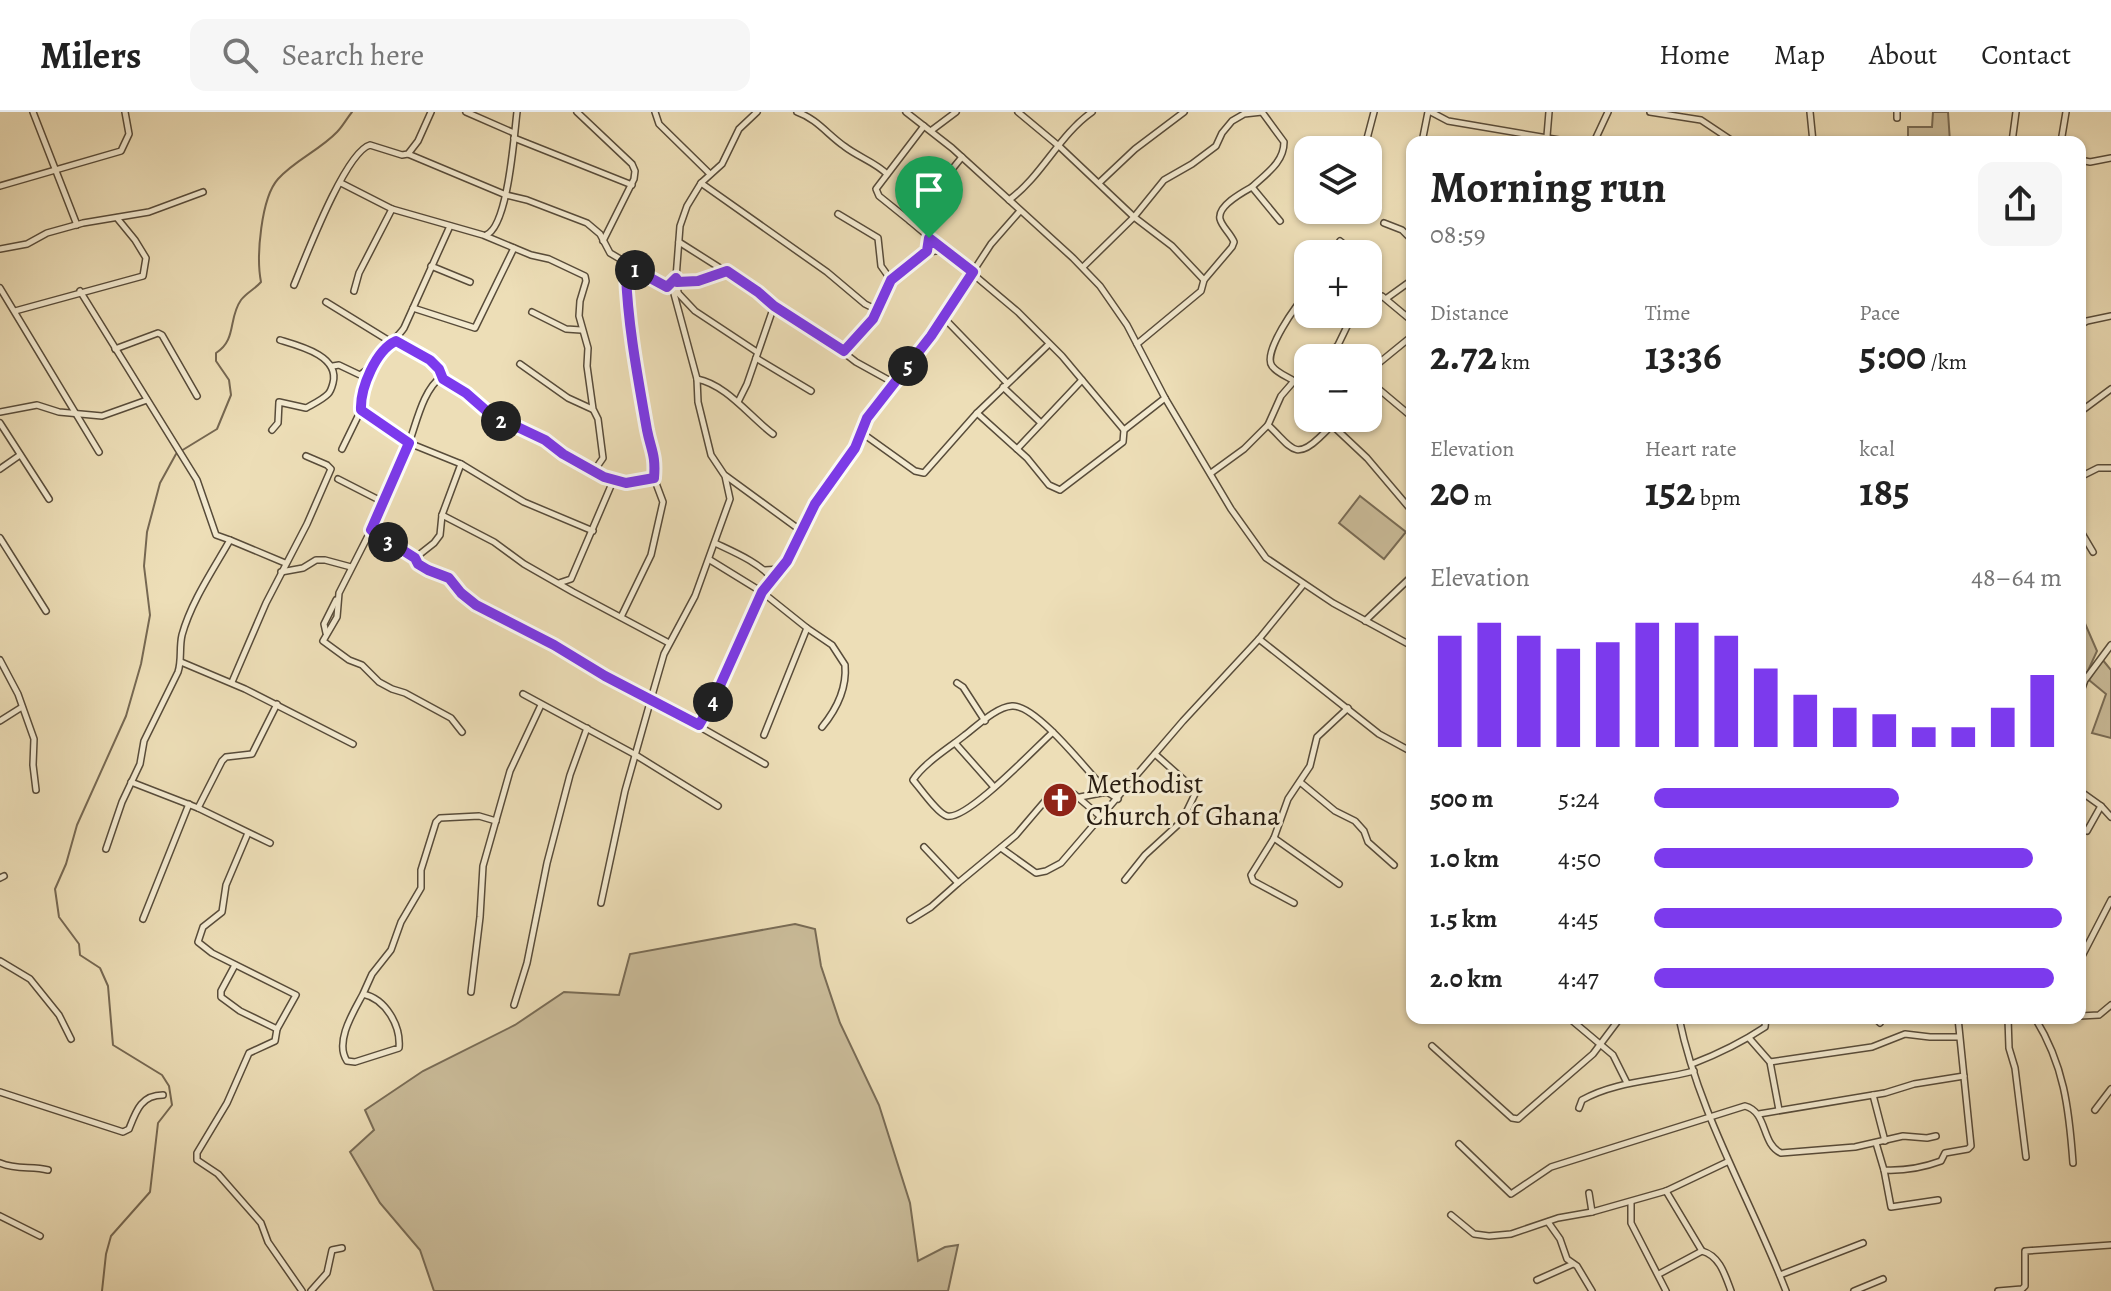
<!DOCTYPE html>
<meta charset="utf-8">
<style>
:root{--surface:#fff;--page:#f6f6f6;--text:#222;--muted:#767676;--line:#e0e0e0;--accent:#7c3aed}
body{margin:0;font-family:Alegreya,serif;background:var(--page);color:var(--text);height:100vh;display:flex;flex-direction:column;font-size:30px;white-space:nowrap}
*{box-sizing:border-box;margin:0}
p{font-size:26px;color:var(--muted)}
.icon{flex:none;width:44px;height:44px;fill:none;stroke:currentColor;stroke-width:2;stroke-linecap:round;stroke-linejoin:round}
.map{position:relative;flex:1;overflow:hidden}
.panel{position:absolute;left:1406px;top:24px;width:680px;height:888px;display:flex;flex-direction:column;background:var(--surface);border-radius:16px;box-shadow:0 2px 6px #0004}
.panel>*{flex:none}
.controls{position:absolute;left:1294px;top:24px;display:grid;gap:16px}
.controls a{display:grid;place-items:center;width:88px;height:88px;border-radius:16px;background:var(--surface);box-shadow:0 2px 6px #0004;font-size:40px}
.pin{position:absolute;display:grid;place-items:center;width:68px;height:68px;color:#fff;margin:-82px -34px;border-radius:50% 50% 50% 0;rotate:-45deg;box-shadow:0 0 8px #0007}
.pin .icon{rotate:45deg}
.km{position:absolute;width:40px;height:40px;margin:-20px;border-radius:50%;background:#222;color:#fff;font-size:22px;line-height:40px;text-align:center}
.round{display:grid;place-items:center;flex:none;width:84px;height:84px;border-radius:16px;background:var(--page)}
.headline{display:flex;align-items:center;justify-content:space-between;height:136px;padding:0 24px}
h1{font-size:44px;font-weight:700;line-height:60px}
.figures{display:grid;grid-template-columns:repeat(3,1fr);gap:12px;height:136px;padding:8px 24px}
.figures div{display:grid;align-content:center}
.figures b{font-size:40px;font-weight:700}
.figures small{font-size:22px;font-weight:400}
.figures p{font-size:22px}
.chart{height:224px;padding:16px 24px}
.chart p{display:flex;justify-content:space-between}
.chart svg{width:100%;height:144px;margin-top:8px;stroke:var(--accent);stroke-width:6}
ul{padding:0 24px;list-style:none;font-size:26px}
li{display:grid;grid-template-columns:128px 96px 1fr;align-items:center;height:60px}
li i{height:20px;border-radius:10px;background:var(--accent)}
header{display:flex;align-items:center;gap:48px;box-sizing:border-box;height:112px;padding:0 40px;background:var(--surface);border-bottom:2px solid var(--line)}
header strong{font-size:38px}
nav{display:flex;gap:44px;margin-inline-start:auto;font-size:28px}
.search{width:560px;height:72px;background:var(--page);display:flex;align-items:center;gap:20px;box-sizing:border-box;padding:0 28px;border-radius:16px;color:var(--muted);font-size:30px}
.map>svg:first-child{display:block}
</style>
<header>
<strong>Milers</strong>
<div class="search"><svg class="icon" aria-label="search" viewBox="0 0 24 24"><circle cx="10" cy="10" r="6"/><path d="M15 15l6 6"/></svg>Search here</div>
<nav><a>Home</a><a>Map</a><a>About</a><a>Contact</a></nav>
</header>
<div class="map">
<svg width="2111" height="1179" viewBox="0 0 2111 1179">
<rect width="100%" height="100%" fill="#eddeb7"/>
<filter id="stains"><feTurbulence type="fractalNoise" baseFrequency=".0025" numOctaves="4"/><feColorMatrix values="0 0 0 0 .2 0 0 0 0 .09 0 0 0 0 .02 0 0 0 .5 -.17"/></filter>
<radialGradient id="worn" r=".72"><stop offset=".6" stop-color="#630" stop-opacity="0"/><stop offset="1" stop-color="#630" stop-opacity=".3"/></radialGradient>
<g fill="#cbbd9b" stroke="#796c56" stroke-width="2">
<polygon points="1933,0 1948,0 1950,30 1908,30 1908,15 1932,15"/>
<polygon points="1360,384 1406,420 1384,447 1339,411"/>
<polygon points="2080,500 2097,539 2080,576"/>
<polygon points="2102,547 2111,558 2111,626 2092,621 2106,582 2089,568"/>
<polygon points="795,812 815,817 821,854 840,911 879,993 910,1091 918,1149 945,1135 958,1133 948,1179 434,1179 420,1138 380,1091 350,1040 374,1018 365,998 423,959 515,913 564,880 619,883 630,842"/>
</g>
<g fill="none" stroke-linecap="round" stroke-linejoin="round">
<g stroke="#766852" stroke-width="2">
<path d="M181,339L217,317L231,283L229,268L216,249V241C237,228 228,206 241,188C246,181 255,177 261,170C256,145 261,86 278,67C295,48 320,38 337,20C343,14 347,6 352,0"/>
<polyline points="102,1179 106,1142 111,1124 150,1080 158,1011 172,993 169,974 162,963 113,933 108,874 100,856 80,843 79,832 59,805 55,777 66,752 77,713 126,604 141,552 150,503 144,454 147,420 160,371 176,342"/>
</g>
<defs>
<g id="minor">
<polyline points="33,0 77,113"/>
<polyline points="466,0 514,21"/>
<polyline points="577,0 632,52 635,59 634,67 603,129"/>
<polyline points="655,0 659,12 710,62"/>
<path d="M797,0C817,7 828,23 844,34C858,45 875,50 887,62"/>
<polyline points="906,0 952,36 1073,146 1100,174 1127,213 1165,286 1231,397 1266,446 1333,491 1412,534"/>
<polyline points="1018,0 1060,35 1134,105 1172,134 1204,168 1201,179 1137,232"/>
<polyline points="1431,0 1448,9 1571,30"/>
<polyline points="1650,0 1701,8 1734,30"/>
<polyline points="1810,0 1813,30"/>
<polyline points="1897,0 1897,6"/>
<polyline points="932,18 956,0"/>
<polyline points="1547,24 1549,0"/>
<polyline points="514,26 632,73"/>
<polyline points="1422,30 1428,0"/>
<polyline points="1594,30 1608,0"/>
<polyline points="2012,30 2016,0"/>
<polyline points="2061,30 2066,0"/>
<polyline points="1364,38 1374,0"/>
<polyline points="408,42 506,83 527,88 587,111 600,122 610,141 678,181 695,199 757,240"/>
<polyline points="962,45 910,109 1018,200 1062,244 1124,318 1165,286"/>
<polyline points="2080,48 2090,50 2111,46"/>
<polyline points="1100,70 1135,37 1184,0"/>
<polyline points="341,71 392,97 483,123 531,143 549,147 585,164 586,169 580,189 579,204 588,236 587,254 593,297 598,307 603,346 594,359"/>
<polyline points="701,71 827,160 865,192 877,198"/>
<polyline points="0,74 121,39 129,22 125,0"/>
<path d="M1252,75C1267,61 1284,50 1284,30L1262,0"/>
<path d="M1009,88C1042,64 1059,23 1092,0"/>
<polyline points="838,102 878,126 881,154 891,168"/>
<polyline points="910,109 879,84 876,77 924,14"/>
<polyline points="1384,111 1402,118 1412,128"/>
<path d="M450,114L404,216C398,225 392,228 386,235C373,250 360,277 361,298L409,331L371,418L339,481L337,505L323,529L349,548L362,553L379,570L392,577L405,581L451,606L462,620"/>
<path d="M486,123C508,115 514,24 517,0"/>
<polyline points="1340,129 1356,142"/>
<polyline points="679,130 758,180 774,194 817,220 856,250 894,271"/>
<polyline points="0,137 27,132 47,121 83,111 149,100 203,80"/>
<polyline points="431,154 470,170"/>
<polyline points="1083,155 1134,105 1164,68 1192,52 1216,34 1222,21 1232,9 1244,2 1262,0"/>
<polyline points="1368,159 1378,184"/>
<path d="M1204,168L1232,135L1234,130C1231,122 1222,115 1220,107C1217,94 1243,80 1252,75L1280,109"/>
<polyline points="677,170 698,169 727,159"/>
<path d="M294,173C305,147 345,40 370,33L402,43L408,42L418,29L431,0"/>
<polyline points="0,176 99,340"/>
<polyline points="673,178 697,267 698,290 711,343 725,364 730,387 695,484 664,542 651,587 765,652"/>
<polyline points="80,179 197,368 216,423 230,428"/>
<polyline points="354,179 359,161 392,97"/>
<polyline points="678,180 676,166 680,114 687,94 701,71 722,52 739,17 757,0"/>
<polyline points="1387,186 1412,168"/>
<polyline points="326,190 391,230"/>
<polyline points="1368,190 1382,184 1412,209"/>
<polyline points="413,196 475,216 514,136"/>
<polyline points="15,199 143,164 146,146 135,128 117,106"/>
<polyline points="532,200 566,217 581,218"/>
<polyline points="944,206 1007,271"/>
<polyline points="2080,213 2087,209 2111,204"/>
<path d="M396,229C412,239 435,245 442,264C423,278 417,309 409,331L461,352L442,403L440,423L434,431L415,446"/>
<polyline points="115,237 158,221 162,223 197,284"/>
<path d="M844,239C854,229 866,219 873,207C893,174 897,141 944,138"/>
<polyline points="756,246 811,279"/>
<polyline points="1326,246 1338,233 1353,202"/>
<polyline points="520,252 568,286 592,297"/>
<polyline points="333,254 339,253 360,263 368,257 373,257"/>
<polyline points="442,264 490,302 545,328 604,365 626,371 654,366"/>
<polyline points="1368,264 1374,255 1412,224"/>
<path d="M697,267C727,273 749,304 773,322"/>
<polyline points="1368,268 1412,305"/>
<path d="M1294,269C1288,265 1277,261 1272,254C1262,241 1297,191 1308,180"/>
<polyline points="1003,275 1041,311"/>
<polyline points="738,290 747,272 774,194"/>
<polyline points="0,300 37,293 59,300 102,304 147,288"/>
<polyline points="2080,300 2111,277"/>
<polyline points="977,301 1027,346 1049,373 1060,378 1123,330 1124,318"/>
<polyline points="0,311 49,387"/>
<path d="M1268,313C1290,333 1294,350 1319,326C1326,319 1332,315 1336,306"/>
<polyline points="1333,314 1367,346 1412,399"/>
<path d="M272,318L278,311L279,290L306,296C313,292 322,288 328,282C331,279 332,275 333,271C340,244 300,234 280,228"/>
<polyline points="862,321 915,359 924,361 977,301 1049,232"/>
<polyline points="342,337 361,298"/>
<polyline points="1017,337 1082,268"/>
<polyline points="461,352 524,390 593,419"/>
<polyline points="0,357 20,343"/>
<polyline points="1211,361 1244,337 1268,313 1281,284 1294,269 1308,259"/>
<polyline points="726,364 800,418 815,392 855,336 867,306 931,224 991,132 1020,99"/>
<polyline points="2080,365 2098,356 2111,356"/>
<polyline points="338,367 383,390"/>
<polyline points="442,403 494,430 524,452 573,480 669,531"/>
<polyline points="371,418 415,446 418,452 428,458 449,466 461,481 476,493 554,533 605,564 651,587 625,679 601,791"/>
<polyline points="2080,418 2093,440"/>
<polyline points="0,426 46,499"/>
<path d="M715,431C736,441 758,450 773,467"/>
<polyline points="710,448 762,480 807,516 764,623"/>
<polyline points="765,458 782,457"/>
<polyline points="281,460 303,456 316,448 325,448 351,455"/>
<polyline points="559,471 571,467 613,369"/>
<polyline points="621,505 651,443 663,390 654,366 655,342 647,317 643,283 632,235 626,162 630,155"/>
<polyline points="1365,509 1412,464"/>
<path d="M807,516L832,533L845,553C847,577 836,598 822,615"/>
<polyline points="326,521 324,512 336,488"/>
<polyline points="1259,527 1379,622 1412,640"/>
<polyline points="0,548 18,582 34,627 33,653 36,678"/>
<polyline points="181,550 245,577 353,632"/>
<polyline points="232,570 266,491 307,412 331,357 327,353 306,344"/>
<polyline points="957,571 963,575 985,609"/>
<polyline points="523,582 634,642 718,694"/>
<polyline points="2080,582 2085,568 2111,533"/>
<polyline points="0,609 22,595"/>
<polyline points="699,613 714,587 762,480 787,449 800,418"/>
<path d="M1053,620C1036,635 967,709 947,704C938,702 920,676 913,668C924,651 949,636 965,623C977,614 996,595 1012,594C1036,592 1089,661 1107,680L1118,687"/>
<polyline points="955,631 994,675"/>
<polyline points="131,670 198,696 270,731"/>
<polyline points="1300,670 1335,699 1355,709 1364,719 1368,730 1394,753"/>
<polyline points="2080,679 2101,694 2111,705"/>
<polyline points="1080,685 1107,680"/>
<polyline points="198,696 222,649 226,645 252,642 277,592"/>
<polyline points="2087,719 2101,694"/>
<polyline points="248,721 226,773 222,800 203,815 198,830 212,841 296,883 277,917 275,929 249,941 227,991 197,1041 197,1048 218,1062 261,1111 268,1130 302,1179"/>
<polyline points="1274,726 1339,772"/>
<polyline points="924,735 958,771 1016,723 1056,676 1074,682 1101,705"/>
<polyline points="1001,736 1036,761 1046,759 1061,751 1183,609 1259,527 1303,473"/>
<path d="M106,737L122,690L140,652L144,629L178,560C182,548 179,536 182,523C191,490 213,458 230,428L285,451"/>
<polyline points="0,766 4,764"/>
<polyline points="1125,768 1145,743 1182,709 1195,682 1192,675 1155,642"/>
<polyline points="1294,791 1253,769 1251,763 1274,726 1288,687 1310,654 1317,625 1348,596"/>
<polyline points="143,807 189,692"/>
<polyline points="910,808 931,795 958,771"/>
<polyline points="2080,848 2111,788"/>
<polyline points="0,849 30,867 59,903 71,927"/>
<polyline points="235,853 221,879 221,885 240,899 277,917"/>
<polyline points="471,880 480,805 483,754 510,659 541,593"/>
<path d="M363,882C354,899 334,930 347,949L355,950L399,936C401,914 386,887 363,882L372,862L391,838L401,810L421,776V758L436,710L440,706L479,704L496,709"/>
<polyline points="514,893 527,851 547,751 570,663 587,616"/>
<polyline points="2080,904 2099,903 2111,893"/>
<polyline points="1569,906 1613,943 1627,971"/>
<path d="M1679,906C1699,1003 1751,1088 1786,1179"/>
<polyline points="1875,906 1880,911"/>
<polyline points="2008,906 2009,936 2015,956 2026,1045"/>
<path d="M2035,906C2064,953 2069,996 2073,1051"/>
<polyline points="1749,926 1770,950 1779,998"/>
<polyline points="1432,934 1512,1006 1518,1007 1593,942 1620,906"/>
<polyline points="1770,950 1872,935 1905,922 1930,925 1959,925"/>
<path d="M1692,952C1718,942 1741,931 1765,915L1766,906"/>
<path d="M0,980L123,1020L129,1017C136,999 141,983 163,983"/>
<polyline points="1873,983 1885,1029"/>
<path d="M1579,996L1582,988C1616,969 1656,969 1694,959"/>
<polyline points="2095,998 2111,977"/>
<polyline points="1759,1002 1885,981 1914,972 1964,964"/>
<path d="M1876,1031L1884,1058C1905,1059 1922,1056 1941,1049L1945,1041L1968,1037L1971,1034L1958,906"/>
<path d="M1459,1032L1511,1082L1551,1055L1745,994C1768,1000 1761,1032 1781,1041L1855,1035L1903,1024L1927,1026L1936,1024"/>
<path d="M0,1051C16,1058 32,1054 48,1058"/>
<polyline points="1884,1058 1891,1095 1938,1088"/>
<path d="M1666,1079L1702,1139C1720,1144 1725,1163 1731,1179"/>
<polyline points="1631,1090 1631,1111 1666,1179"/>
<polyline points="1592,1100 1666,1079 1727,1050"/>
<polyline points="1451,1103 1474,1122 1489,1124 1511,1122 1558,1106 1592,1100 1589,1081"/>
<polyline points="0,1104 40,1124"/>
<polyline points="1548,1110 1560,1127 1567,1147 1577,1154 1592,1179"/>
<polyline points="1659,1162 1702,1139"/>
<polyline points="1780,1163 1863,1131"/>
<polyline points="1537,1168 1573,1152"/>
<polyline points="311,1179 327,1161 332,1138 342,1136"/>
<polyline points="1854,1179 1883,1167"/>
<polyline points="1998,1179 2022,1177 2025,1174 2025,1139 2111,1133"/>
</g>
</defs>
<use href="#minor" stroke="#584c3a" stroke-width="8"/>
<use href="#minor" stroke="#f3ead0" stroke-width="5"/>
</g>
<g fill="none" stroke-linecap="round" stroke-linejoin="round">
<defs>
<path id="route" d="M929,126L973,160L931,224L867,306L855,336L815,392L787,449L762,480L714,587L699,613L605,564L554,533L476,493L461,481L449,466L428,458L418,452L415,446L371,418L409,331L361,298C360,276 376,238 396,229L430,248L439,257L443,267L466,281L490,302L545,328L563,342L604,365L626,371L654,366C656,343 651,338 647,318C638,266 628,215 626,162L630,155L667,175L676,166L677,170L698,169L727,159L758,180L774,194L844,239L873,207L891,168L927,139Z"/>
</defs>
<use href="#route" stroke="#fff" stroke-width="16"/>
<use href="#route" stroke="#7c3aed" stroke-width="10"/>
</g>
<defs>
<symbol id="church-disc" viewBox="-11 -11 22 22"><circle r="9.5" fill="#8f2418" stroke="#f3ead0"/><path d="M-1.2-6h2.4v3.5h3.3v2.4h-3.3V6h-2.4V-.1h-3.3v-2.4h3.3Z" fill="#fff"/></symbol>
</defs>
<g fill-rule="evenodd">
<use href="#church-disc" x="1040" y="668" width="40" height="40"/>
</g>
<g text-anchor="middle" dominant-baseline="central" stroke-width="6" stroke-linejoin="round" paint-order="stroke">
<g font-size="28" fill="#271b10" stroke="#f3ead0" text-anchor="start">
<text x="1086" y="672">Methodist<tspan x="1086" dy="32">Church of Ghana</tspan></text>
</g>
</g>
<rect width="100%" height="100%" filter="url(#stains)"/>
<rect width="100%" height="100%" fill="url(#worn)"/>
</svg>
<div class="controls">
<a><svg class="icon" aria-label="layers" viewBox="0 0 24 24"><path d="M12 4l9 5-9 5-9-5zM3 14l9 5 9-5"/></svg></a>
<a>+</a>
<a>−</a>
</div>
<div class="pin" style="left:929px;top:126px;background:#1e9e55"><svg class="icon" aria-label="arrive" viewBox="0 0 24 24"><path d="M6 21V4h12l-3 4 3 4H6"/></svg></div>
<b class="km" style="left:635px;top:158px">1</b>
<b class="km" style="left:501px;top:309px">2</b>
<b class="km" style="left:388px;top:430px">3</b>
<b class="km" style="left:713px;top:590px">4</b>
<b class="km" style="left:908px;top:254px">5</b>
<section class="panel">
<div class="headline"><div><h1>Morning run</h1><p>08:59</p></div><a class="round"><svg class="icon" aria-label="share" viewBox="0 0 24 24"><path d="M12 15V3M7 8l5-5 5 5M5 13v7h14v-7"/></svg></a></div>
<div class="figures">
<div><p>Distance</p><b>2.72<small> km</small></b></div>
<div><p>Time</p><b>13:36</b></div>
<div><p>Pace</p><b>5:00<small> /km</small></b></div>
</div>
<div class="figures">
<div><p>Elevation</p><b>20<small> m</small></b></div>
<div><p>Heart rate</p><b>152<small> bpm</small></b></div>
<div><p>kcal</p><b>185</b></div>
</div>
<div class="chart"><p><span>Elevation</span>48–64 m</p>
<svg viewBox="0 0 160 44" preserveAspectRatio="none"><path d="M5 44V10M15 44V6M25 44V10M35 44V14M45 44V12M55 44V6M65 44V6M75 44V10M85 44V20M95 44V28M105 44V32M115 44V34M125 44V38M135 44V38M145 44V32M155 44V22"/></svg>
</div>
<ul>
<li><b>500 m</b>5:24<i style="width:60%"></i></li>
<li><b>1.0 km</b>4:50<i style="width:93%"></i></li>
<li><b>1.5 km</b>4:45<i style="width:100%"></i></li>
<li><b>2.0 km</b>4:47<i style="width:98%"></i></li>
</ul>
</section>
</div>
